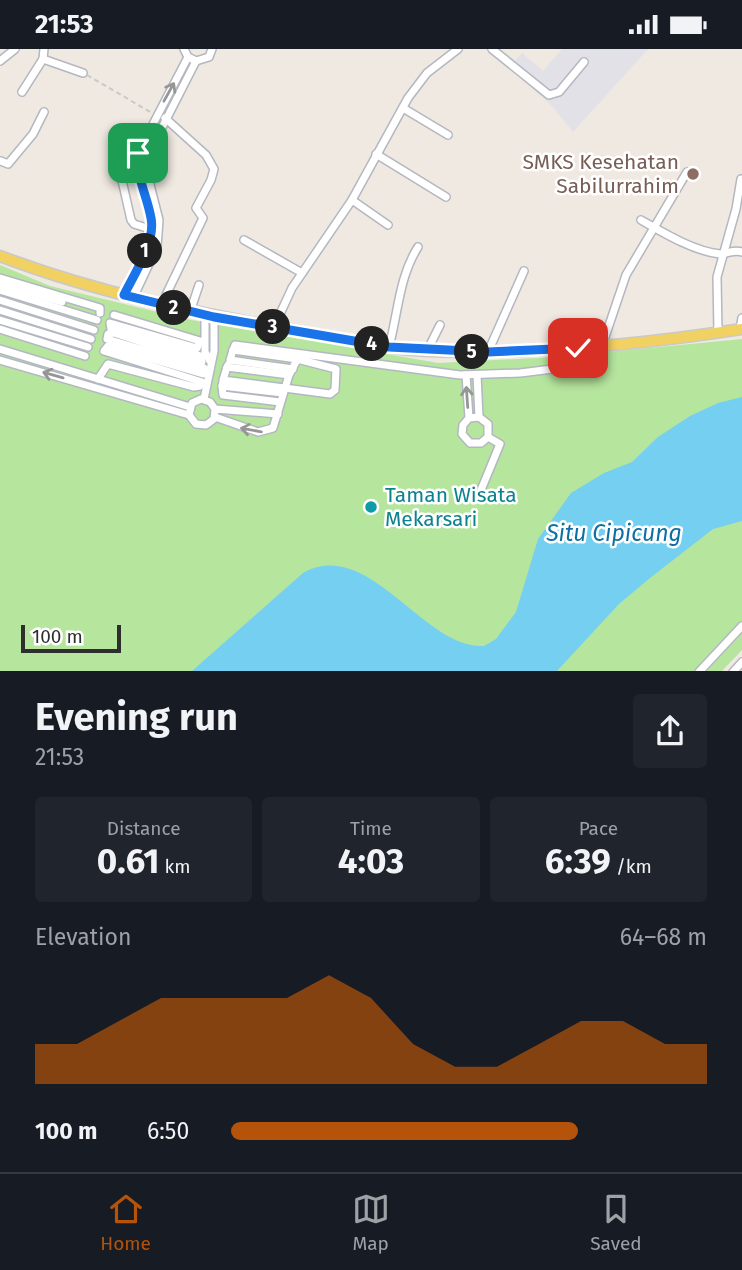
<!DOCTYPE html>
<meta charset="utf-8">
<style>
:root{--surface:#171b24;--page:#20242c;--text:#f1f3f6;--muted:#9ea1a6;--line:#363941;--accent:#b45309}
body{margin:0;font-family:"Fira Sans",sans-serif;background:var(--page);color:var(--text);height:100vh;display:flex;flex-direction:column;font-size:26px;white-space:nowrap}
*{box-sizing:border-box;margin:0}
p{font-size:23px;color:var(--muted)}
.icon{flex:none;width:38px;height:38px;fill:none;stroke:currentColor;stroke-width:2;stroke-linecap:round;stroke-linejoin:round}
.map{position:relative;height:622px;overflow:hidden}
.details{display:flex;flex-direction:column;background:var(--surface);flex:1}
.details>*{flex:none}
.scale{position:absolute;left:21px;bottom:18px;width:100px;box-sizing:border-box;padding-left:7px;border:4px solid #2e2e2e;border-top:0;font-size:19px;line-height:24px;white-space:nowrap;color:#2e2e2e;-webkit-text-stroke:5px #fff;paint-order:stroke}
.pin{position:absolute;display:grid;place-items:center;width:60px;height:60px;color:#fff;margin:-30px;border-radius:14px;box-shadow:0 4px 10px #0006}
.km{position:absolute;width:35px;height:35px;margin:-18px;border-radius:50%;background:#222;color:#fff;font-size:19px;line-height:35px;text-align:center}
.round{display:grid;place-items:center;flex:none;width:74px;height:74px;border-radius:7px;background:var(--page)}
.head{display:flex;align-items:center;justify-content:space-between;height:119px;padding:0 35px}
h1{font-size:38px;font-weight:700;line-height:52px}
.metrics{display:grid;grid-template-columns:repeat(3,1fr);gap:10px;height:119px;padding:7px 35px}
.metrics div{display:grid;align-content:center;border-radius:7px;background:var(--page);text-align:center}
.metrics b{font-size:35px;font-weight:700}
.metrics small{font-size:19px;font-weight:400}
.metrics p{font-size:19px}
.chart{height:196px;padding:14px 35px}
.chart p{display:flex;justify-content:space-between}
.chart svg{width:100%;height:126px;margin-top:7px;fill:var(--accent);opacity:.7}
ul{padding:0 35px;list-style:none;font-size:23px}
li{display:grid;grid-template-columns:112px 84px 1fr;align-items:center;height:52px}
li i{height:18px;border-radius:9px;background:var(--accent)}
.status{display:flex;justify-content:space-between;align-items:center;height:49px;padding:0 35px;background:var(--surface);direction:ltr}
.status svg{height:19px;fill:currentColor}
.menu{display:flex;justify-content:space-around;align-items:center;height:98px;border-top:2px solid var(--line);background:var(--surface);font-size:19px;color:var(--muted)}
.menu a{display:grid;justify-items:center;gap:4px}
.menu .current{color:var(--accent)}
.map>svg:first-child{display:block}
</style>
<div class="status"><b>21:53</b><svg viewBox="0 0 49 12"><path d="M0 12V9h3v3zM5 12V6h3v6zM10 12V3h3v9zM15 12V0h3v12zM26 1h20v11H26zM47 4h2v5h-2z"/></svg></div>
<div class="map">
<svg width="742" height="623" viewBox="0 0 742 623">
<rect width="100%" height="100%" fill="#efe9e1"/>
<polygon fill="#e3e1e8" points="562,0 648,0 573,83 552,57 509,18 522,4 543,22"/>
<polygon fill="#b6e59e" points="0,216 50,237 186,270 438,314 556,308 742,290 742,601 721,623 0,622"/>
<path fill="#75cff0" d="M742,348V472L713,480L650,529L619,555L557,622H192L303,524C369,487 424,601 484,597L496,590L516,563L538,490L571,444L604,424L632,413L658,388L690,367L718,354Z"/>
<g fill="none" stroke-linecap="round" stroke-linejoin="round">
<defs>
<g id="minor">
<polyline points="184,0 188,8 196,12 209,8 212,0"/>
<polyline points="492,0 549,46 559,43 584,13"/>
<polyline points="43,10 83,24"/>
<polyline points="0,12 15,0"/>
<polyline points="22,43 43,10 44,0"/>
<polyline points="403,59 448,86"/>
<polyline points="165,69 206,106 214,120 211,131 196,159 203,169 166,246"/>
<polyline points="376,105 446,148"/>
<polyline points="1,112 8,115 33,85 44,63"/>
<polyline points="137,120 127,121 121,127 131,171 134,175 150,180"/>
<polyline points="352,151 388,176"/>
<path d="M641,171C664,184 693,202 720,205C728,205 733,200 742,203"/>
<polyline points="244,191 302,224"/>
<polyline points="0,229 100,259 100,264"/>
<polyline points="0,235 62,253"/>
<polyline points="0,241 97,271"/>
<path d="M124,246C134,225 156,194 151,169C147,146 136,129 138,104L188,8"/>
<polyline points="133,249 157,198 159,171 147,124 148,106 196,12"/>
<polyline points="0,251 94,281"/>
<polyline points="0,261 91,290"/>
<polyline points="190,263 199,236"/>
<polyline points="205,266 205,303 210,312"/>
<polyline points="0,271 88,298"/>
<polyline points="274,278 292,239 352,151 408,49 427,24 458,0"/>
<polyline points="0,280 85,307"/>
<polyline points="740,280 742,269"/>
<polyline points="718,284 717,228 736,160 741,130"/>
<polyline points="602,297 626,226 687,123"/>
<path d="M389,298C398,264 399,228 418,198"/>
<polyline points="0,300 190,358"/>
<polyline points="233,301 230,311 293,320"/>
<polyline points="427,302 440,276"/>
<polyline points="488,303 524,222"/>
<polyline points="0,311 189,366"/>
<polyline points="228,316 227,318 289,326"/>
<polyline points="227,318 223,331 330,345 335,341 336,320 297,310 233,301 235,296 460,326 520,324 577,317"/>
<polyline points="466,326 469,369 463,376 462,385 470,394 481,394 488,388 488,375 479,368 469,369"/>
<polyline points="477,326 479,368"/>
<polyline points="98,330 108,315 194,338 200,337 202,333 104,302 108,297 203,325 204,319 107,290 108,285 114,284 202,313 201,307 111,280 110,274 197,299 200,292 114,266"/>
<polyline points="223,333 222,337 283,344"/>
<polyline points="222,337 223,346 280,353"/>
<polyline points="204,350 214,302 214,268"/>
<polyline points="215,360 214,370 206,376 196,375 189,366 192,354 201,350 210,353 215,360 278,365"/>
<polyline points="215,368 258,383 273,379 289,326 299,307"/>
<polyline points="481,441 500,395 488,388"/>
<polyline points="699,623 742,577"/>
<polyline points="733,623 742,613"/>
</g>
<path id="major" d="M0,207C97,244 197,264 298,282C342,290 386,301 430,302C534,306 639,296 742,280"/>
</defs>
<use href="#minor" stroke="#b4b7c1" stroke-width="10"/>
<use href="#major" stroke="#c9c9c9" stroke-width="13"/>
<polyline stroke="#c9c9c9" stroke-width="2" stroke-dasharray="5 3.5" stroke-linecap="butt" points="87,26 152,64"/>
<use href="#minor" stroke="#fff" stroke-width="7"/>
<use href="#major" stroke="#f2d163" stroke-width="10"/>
</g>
<defs><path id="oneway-shaft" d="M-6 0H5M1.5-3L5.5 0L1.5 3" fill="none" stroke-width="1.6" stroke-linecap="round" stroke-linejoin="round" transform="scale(1.75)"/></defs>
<g stroke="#969696">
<use href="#oneway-shaft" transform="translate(169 43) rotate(-61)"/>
<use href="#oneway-shaft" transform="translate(53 326) rotate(-164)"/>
<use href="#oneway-shaft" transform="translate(467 348) rotate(-94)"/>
<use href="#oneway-shaft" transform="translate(251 381) rotate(-170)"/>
</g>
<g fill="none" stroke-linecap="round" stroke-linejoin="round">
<defs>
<path id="route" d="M138,104C136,129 147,146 151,169C156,193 134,225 124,246L214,268L389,298L488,303L578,299"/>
</defs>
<use href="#route" stroke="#fff" stroke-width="14"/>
<use href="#route" stroke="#1a73e8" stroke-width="9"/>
</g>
<circle fill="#8d6e63" stroke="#fff" stroke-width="2.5" cx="693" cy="125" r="7"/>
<circle fill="#0f9aa8" stroke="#fff" stroke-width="2.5" cx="371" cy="458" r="7"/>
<g text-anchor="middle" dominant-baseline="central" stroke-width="5" stroke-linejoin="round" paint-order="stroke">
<g font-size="21" fill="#785e54" stroke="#fff" text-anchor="end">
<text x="679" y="113">SMKS Kesehatan<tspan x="679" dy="24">Sabilurrahim</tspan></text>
</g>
<g font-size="21" fill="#0d838f" stroke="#fff" text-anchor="start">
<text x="385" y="446">Taman Wisata<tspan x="385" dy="24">Mekarsari</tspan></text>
</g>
<g font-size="23" font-style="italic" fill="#0d6fa3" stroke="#fff">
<text x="614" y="484">Situ Cipicung</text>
</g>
</g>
</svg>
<div class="scale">100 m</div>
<div class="pin" style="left:138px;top:104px;background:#1e9e55"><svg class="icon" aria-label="arrive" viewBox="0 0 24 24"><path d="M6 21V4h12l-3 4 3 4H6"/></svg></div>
<div class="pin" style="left:578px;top:299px;background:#d93025"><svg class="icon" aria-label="check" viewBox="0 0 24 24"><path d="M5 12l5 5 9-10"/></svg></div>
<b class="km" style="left:145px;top:202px">1</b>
<b class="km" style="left:174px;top:259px">2</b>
<b class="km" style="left:273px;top:278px">3</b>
<b class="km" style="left:372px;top:295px">4</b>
<b class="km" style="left:472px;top:303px">5</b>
</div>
<section class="details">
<div class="head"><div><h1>Evening run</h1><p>21:53</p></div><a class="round"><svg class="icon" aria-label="share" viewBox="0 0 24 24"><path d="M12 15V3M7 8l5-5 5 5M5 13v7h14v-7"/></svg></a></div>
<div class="metrics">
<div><p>Distance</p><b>0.61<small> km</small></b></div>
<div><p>Time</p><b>4:03</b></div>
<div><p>Pace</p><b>6:39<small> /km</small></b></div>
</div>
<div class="chart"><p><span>Elevation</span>64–68 m</p>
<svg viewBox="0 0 160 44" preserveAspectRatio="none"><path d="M0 44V30L10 30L20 22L30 14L40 14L50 14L60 14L70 6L80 14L90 30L100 38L110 38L120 30L130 22L140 22L150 30L160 30V44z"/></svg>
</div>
<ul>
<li><b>100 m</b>6:50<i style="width:73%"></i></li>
</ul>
</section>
<nav class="menu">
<a class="current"><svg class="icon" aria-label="home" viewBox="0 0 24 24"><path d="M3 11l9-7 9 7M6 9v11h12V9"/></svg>Home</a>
<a><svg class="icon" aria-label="map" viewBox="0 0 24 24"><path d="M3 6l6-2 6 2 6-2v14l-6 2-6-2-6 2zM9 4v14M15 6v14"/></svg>Map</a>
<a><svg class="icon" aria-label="saved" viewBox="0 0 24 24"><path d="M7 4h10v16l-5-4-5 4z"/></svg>Saved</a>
</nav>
